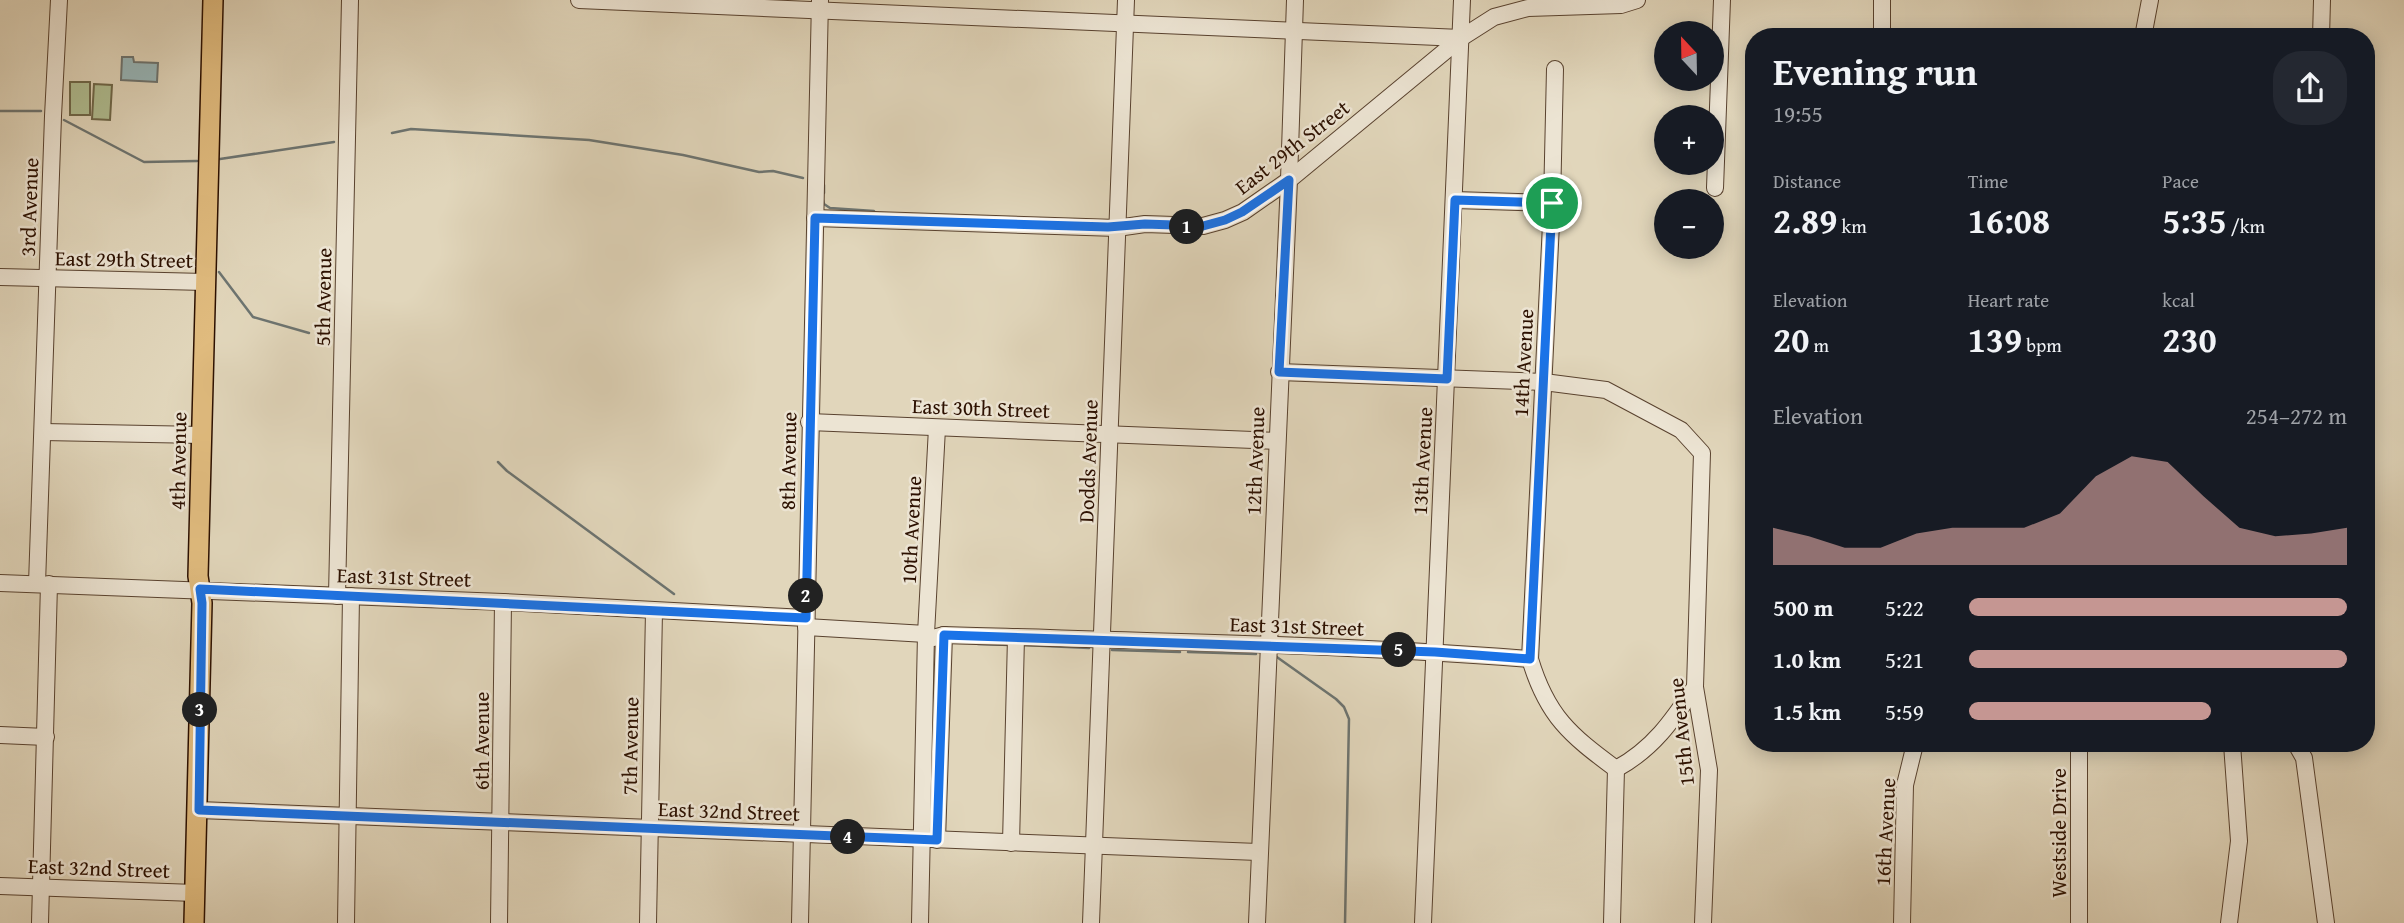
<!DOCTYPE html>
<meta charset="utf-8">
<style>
:root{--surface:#171b24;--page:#242831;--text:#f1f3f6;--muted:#9ea1a6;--accent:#c59692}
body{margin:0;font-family:"Gentium Book Plus",serif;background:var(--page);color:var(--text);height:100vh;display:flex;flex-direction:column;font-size:26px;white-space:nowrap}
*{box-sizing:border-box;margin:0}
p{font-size:23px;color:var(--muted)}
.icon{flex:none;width:38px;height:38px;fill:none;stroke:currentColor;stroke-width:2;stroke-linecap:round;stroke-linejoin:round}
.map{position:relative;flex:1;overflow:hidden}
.side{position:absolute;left:1745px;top:28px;width:630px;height:724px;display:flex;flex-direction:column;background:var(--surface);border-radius:28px;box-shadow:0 4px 18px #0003}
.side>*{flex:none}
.needle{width:46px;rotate:338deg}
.tools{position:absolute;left:1654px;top:21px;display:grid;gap:14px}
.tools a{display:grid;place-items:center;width:70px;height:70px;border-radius:50%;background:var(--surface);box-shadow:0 4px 18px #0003;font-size:35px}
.pin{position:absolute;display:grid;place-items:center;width:60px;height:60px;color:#fff;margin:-30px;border:4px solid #fff;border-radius:50%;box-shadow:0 2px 7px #0007}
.km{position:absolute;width:35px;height:35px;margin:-18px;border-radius:50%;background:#222;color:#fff;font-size:19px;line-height:35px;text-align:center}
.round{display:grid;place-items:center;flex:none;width:74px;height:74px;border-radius:28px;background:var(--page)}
.summary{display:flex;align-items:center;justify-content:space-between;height:119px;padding:0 28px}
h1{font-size:38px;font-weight:700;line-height:52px}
.metrics{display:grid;grid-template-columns:repeat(3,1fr);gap:10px;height:119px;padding:7px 28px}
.metrics div{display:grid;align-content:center}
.metrics b{font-size:35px;font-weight:700}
.metrics small{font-size:19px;font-weight:400}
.metrics p{font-size:19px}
.chart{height:196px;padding:14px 28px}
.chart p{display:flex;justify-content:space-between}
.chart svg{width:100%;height:126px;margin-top:7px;fill:var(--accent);opacity:.7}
ul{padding:0 28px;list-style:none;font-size:23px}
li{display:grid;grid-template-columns:112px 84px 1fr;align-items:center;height:52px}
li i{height:18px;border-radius:9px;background:var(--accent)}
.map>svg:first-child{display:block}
</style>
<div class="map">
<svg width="2404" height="923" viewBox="0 0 2404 923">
<rect width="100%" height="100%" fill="#e1d6bb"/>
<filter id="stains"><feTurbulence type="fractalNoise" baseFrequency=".00286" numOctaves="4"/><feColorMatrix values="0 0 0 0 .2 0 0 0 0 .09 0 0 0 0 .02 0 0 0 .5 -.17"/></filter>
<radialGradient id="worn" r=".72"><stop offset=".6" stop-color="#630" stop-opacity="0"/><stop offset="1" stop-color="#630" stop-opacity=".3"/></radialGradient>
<g fill="#b0be92" stroke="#6e6749" stroke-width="2">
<rect x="70" y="82" width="20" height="33"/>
<polygon points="94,84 112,85 110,120 92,119"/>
</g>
<polygon fill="#98b7ba" stroke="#6d7470" stroke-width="2" points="122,57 133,57 134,62 158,63 157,82 121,80"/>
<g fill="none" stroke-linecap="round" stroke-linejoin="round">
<g stroke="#6d7470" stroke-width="2.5">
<polyline points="0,111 41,111"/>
<polyline points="64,120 144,162 197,161"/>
<polyline points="392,133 411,129 589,140 683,155 759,172 773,171 803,178"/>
<polyline points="220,159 334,142"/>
<polyline points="824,193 824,185"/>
<polyline points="823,200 824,204 830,208 874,211"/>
<polyline points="219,272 253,317 309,333"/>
<polyline points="498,462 507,471 674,594"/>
<polyline points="978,644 1010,645"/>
<polyline points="1023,645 1089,648"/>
<polyline points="1112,650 1180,652"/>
<polyline points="1188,652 1256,654"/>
<polyline points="1274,655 1336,699 1344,707 1349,719 1345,923"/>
</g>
<defs>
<g id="minor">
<polyline points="579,0 1461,38"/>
<polyline points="1882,0 1882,37"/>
<polyline points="2143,37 2150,0"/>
<polyline points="2321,37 2322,0"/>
<path d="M1555,69L1552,203L1530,659C1547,716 1570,735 1616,769"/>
<polyline points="1715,188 1722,0"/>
<polyline points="1455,200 1552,203"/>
<polyline points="815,218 1117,228 1145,224 1203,226 1225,220 1243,212 1289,180 1461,38 1494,17 1528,8 1621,5 1637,0"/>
<polyline points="0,277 205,282"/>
<polyline points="1279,372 1544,382 1606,390 1681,430 1702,453 1695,687 1709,770 1703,923"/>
<polyline points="809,422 1277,441"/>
<polyline points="43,432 202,435"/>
<polyline points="0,583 503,602 806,618"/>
<polyline points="37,584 53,116 59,0"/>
<polyline points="337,596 350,0"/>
<path d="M806,627L926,634L933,638L944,635C1139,641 1335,644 1530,659"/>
<polyline points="0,735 46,737"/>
<polyline points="2079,744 2079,923"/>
<polyline points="2296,744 2304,758 2326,923"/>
<path d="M1616,769C1653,749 1672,721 1695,687"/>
<polyline points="199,810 1258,852"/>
<polyline points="937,840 944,635"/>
<polyline points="1011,843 1016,637"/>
<polyline points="0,886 195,893"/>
<polyline points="40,923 49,584"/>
<polyline points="346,923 351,596"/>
<polyline points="499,923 503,602"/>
<polyline points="648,923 654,611"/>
<polyline points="800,923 820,0"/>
<polyline points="920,923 926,634 937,428"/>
<polyline points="1091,923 1126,0"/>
<polyline points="1257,923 1289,180 1295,0"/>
<polyline points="1423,923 1462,0"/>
<polyline points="1612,923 1616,769"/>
<polyline points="1902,923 1905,785 1915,744"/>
<polyline points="2229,923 2239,841 2232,744"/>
</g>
<polyline id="major" points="194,923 202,603 198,576 213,0"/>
</defs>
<use href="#minor" stroke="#59422f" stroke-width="18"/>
<use href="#major" stroke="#2c1000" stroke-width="22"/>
<use href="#minor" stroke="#ece4d3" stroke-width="16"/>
<use href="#major" stroke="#e0bb7e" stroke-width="19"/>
</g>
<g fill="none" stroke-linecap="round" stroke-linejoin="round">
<defs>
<polygon id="route" points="1289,180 1279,372 1447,379 1455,200 1552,203 1530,659 1435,652 944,635 937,840 199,810 202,603 200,589 806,618 815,218 1108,227 1145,224 1203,226 1225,220 1242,212"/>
</defs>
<use href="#route" stroke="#fff" stroke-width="14"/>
<use href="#route" stroke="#1a73e8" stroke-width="9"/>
</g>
<g text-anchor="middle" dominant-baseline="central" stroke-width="5" stroke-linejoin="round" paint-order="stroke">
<g font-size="21" fill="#2c1000" stroke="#ece4d3">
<text transform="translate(1292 147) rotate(-38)">East 29th Street</text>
<text transform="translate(29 207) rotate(-88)">3rd Avenue</text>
<text transform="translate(124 259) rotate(1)">East 29th Street</text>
<text transform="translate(323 297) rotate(-89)">5th Avenue</text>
<text transform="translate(1523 363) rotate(-87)">14th Avenue</text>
<text transform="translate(981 408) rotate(2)">East 30th Street</text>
<text transform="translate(178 461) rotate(-89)">4th Avenue</text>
<text transform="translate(788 461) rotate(-89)">8th Avenue</text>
<text transform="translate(1088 461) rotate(-88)">Dodds Avenue</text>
<text transform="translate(1255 461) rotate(-88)">12th Avenue</text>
<text transform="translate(1422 461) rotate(-87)">13th Avenue</text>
<text transform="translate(911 530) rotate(-87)">10th Avenue</text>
<text transform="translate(404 577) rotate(2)">East 31st Street</text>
<text transform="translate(1297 626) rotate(2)">East 31st Street</text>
<text transform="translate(1681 732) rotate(-96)">15th Avenue</text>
<text transform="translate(481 741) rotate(-90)">6th Avenue</text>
<text transform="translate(630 746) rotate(-89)">7th Avenue</text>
<text transform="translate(729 811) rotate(2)">East 32nd Street</text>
<text transform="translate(1885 832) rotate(-87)">16th Avenue</text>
<text transform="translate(2058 833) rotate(-90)">Westside Drive</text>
<text transform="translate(99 868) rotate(2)">East 32nd Street</text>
</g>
</g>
<rect width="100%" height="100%" filter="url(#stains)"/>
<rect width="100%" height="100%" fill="url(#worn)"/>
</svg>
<div class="tools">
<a><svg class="needle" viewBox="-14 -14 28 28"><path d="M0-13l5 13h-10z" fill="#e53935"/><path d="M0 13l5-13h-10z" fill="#9ea1a6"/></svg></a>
<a>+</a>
<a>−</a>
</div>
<div class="pin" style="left:1552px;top:203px;background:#1e9e55"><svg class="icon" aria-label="arrive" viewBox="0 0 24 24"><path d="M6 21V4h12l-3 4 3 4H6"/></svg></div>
<b class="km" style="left:1187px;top:227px">1</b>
<b class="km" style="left:806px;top:596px">2</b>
<b class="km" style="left:200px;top:710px">3</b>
<b class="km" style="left:848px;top:837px">4</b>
<b class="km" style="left:1399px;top:650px">5</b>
<section class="side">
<div class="summary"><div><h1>Evening run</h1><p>19:55</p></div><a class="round"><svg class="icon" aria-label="share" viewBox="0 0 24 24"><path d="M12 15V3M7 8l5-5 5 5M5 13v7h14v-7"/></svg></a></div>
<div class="metrics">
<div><p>Distance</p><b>2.89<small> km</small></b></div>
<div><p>Time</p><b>16:08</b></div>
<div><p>Pace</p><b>5:35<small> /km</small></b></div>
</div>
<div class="metrics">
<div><p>Elevation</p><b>20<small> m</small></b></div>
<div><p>Heart rate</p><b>139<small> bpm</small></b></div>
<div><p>kcal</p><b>230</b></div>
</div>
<div class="chart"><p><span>Elevation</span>254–272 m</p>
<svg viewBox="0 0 160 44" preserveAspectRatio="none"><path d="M0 44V31L10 34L20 38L30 38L40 33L50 31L60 31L70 31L80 26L90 13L100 6L110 8L120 20L130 31L140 34L150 33L160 31V44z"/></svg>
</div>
<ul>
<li><b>500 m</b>5:22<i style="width:100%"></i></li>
<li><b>1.0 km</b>5:21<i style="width:100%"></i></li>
<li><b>1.5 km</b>5:59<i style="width:64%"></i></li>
</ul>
</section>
</div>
